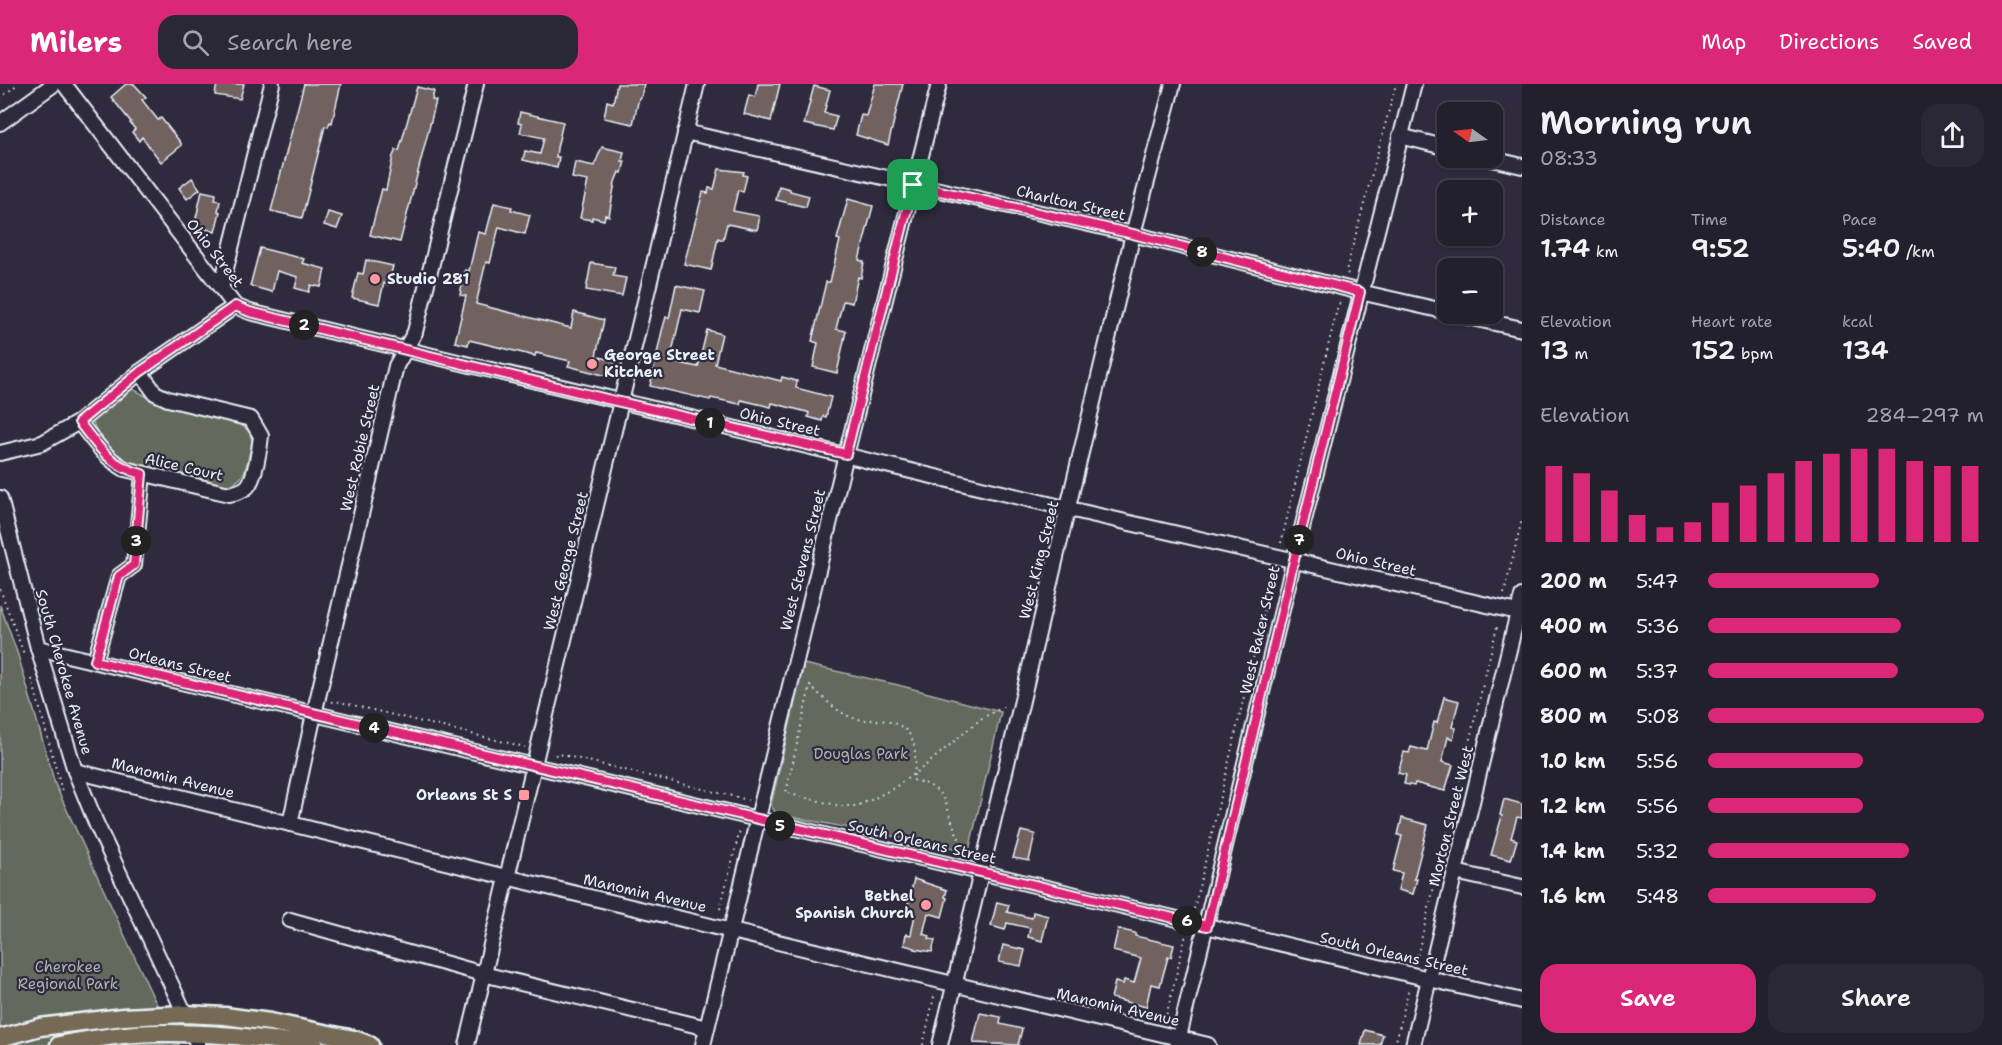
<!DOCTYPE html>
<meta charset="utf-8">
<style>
:root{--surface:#23202e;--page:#2b2836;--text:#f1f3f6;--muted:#a3a3aa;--line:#403e4a;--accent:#db2777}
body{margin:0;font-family:"Shantell Sans",sans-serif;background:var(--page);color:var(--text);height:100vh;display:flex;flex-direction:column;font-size:22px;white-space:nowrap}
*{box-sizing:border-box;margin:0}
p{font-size:20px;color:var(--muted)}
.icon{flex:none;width:33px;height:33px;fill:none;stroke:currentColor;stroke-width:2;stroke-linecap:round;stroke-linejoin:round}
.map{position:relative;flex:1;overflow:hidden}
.side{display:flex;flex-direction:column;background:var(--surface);width:480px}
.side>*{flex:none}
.needle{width:39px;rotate:284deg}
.fabs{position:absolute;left:1437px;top:18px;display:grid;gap:12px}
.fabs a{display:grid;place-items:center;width:66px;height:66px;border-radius:12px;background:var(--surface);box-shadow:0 2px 4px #0004,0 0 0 2px var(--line);font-size:30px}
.pin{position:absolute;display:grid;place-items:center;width:51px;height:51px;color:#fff;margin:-26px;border-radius:12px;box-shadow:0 3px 9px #0006}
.km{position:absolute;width:30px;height:30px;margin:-15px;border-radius:50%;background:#222;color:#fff;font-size:16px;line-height:30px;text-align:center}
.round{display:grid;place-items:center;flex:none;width:63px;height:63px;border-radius:18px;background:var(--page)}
.head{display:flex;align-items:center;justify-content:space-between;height:102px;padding:0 18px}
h1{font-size:33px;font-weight:600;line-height:45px}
.figures{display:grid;grid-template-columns:repeat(3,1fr);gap:9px;height:102px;padding:6px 18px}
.figures div{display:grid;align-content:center}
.figures b{font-size:26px;font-weight:600}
.figures small{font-size:16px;font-weight:400}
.figures p{font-size:16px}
.chart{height:168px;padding:12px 18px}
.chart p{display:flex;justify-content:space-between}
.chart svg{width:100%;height:108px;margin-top:6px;stroke:var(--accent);stroke-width:6}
.action{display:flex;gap:12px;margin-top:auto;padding:12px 18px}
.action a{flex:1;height:69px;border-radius:18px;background:var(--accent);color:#fff;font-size:24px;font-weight:600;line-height:69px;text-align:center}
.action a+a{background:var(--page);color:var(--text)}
ul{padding:0 18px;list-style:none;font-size:20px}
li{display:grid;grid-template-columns:96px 72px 1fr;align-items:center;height:45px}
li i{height:15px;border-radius:8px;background:var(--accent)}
header{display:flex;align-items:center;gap:36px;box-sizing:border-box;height:84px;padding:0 30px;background:var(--accent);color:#fff}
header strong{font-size:28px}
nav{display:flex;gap:33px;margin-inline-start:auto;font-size:21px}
.search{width:420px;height:54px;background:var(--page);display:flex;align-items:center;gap:15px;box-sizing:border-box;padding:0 21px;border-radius:18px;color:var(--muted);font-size:22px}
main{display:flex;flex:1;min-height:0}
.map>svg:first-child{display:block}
</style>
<header>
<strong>Milers</strong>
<div class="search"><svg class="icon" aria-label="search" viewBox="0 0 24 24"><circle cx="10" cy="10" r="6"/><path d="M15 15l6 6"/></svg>Search here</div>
<nav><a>Map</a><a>Directions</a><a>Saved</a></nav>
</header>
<main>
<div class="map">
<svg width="1522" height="961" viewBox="0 0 1522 961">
<rect width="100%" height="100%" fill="#2f2a3d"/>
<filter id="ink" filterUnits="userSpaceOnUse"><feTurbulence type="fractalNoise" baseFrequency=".0167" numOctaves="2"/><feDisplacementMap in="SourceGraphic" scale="12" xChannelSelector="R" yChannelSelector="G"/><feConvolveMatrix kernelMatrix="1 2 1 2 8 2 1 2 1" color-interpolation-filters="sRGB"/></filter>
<g filter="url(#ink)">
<g fill="#64695b" stroke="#a6adaa" stroke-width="1.5">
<path d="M133,305L164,322L239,340C247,344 251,348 252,357C247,379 247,404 219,401L127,379L117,373L95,344L93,338L94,332L128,306Z"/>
<polygon points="0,521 18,571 55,700 153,913 179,961 0,961"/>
<polygon points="804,580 898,601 1001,628 969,767 776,730 771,721"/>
</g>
<g fill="#71625f" stroke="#e8f1f8" stroke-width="1.5">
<polygon points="126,0 134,0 146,13 142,16 158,36 161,34 181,59 181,62 161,78 142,53 139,57 132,48 135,45 130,39 131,38 111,13"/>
<polygon points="217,0 244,0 240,15 215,11"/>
<polygon points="304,0 341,0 332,39 330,38 328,43 325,42 302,134 271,127"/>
<polygon points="617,0 644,0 641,14 639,14 633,40 604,34 607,17 613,19"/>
<polygon points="758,0 780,0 771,37 744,30 749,11 755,13"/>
<polygon points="875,0 903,0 888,61 856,51 861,31 866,32"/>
<polygon points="814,2 830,6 824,29 837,32 833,46 804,40"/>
<polygon points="417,3 434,7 432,16 436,17 400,158 370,151 382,105 386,106 393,72 396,66 399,67"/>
<polygon points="520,28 563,38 557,64 556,73 559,73 557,84 523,76 525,67 540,70 544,54 520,49 522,40 518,39"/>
<polygon points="602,63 624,68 622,77 625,77 622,89 619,88 615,98 609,132 605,131 604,136 592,133 592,136 580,134 588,97 572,94 575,78 594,82"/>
<polygon points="719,85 744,88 743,91 747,92 743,108 738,106 733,127 759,132 759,137 757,146 727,140 723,156 718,154 711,186 684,180 703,108 708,109 709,104 714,105"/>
<polygon points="192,94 200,105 187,115 179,104"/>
<polygon points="779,102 790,105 790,107 809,112 806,123 776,116"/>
<polygon points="202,107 216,110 215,116 220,117 218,127 220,128 215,148 207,145 204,147 196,134"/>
<polygon points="848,115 873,122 859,176 864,178 861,194 858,193 852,219 843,217 836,245 846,247 837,289 813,283 818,259 812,257 826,198 830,198 840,156 837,155"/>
<polygon points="494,119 512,123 511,126 530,131 525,150 499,143 490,179 486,178 476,220 571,244 574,228 604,236 596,272 615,277 611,293 568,282 570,277 536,269 535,272 469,256 468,261 455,258 466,212 460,211 465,186 469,187 478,148 486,150"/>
<polygon points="328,128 342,132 337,145 324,141"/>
<polygon points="260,164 304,175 302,179 325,185 321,203 311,201 309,208 295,204 298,193 277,187 272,208 250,202"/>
<polygon points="366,176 393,182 388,201 384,199 379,220 352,214 358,189 363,190"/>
<polygon points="591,179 615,183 613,192 626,194 622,212 586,206"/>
<polygon points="676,201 705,207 700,229 682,225 670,277 698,283 707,246 722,250 715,280 781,297 782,293 797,297 796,304 831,313 826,333 823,332 822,337 808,333 809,329 807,328 772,319 771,323 741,316 740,320 711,314 710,316 650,302 662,247 666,233 669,234"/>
<polygon points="1444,613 1459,617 1452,643 1456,644 1453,655 1448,653 1442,678 1453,681 1445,707 1415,699 1414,702 1404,700 1406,691 1398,689 1404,668 1409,669 1411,663 1427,667 1434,638 1437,639"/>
<polygon points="1504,715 1522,720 1522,734 1517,733 1511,754 1517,756 1511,776 1491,771 1502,732 1500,731"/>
<polygon points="1402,734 1428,741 1414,795 1417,795 1413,810 1398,806 1402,789 1393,787 1402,752 1398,751"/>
<polygon points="1021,747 1035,750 1029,777 1013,774"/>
<polygon points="914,795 947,806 945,813 947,814 942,833 928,829 923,850 930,852 929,855 935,856 932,868 915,865 915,864 904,861 906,850 911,851 915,830 906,828"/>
<polygon points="997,818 1009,821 1007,828 1032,834 1033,828 1048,832 1042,857 1028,853 1030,844 1007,839 1005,846 991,842"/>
<polygon points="1118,845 1135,849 1135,852 1174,861 1171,873 1168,873 1160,902 1151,900 1146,923 1111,914 1115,898 1123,900 1124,896 1134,899 1141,874 1113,867"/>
<polygon points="1003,861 1025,866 1021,882 999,878"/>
<polygon points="980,929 1001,933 1000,940 1022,945 1018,961 973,959"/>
<polygon points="1365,946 1383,951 1380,961 1361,961"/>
</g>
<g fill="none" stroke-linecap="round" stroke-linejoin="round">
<defs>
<g id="minor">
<polyline points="64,0 235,222 250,228 1069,425 1522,529"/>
<polyline points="0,39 54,0"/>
<polyline points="685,48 1133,150 1360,208 1448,228"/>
<polyline points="1400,52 1448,64"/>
<polyline points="1488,74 1522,82"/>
<polyline points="221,204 272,0"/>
<polyline points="1454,230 1522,245"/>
<path d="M79,338C93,356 105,374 125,385L229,410C235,409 242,407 247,403C255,395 260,363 261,352L251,335L168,315L155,309L140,288"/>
<polyline points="0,369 42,359 79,338 140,288 235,222"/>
<polyline points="0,414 38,564 75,687 96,739 185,930"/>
<polyline points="38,564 1522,917"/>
<polyline points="95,577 119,492 134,481 143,390"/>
<polyline points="75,687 506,793 1208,961"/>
<polyline points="290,740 314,630 396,282 415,248 476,0"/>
<polyline points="1455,788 1522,803"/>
<polyline points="290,836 483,890 707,944"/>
<polyline points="193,950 198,961"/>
<polyline points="467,961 697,0"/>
<polyline points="703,961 843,383 939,0"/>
<polyline points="940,961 1133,150 1173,0"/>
<polyline points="1177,961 1294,476 1414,0"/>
<polyline points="1413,961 1522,512"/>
</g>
<g id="major">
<polyline points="0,954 40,943 123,933 185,930 225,932 270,938 354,955 370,961"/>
<path d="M59,961C92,955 126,949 159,949C211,948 264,955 315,961"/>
</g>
</defs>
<use href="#minor" stroke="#e8f1f8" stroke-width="18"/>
<use href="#major" stroke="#e8f1f8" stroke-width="21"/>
<g stroke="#e8f1f8" stroke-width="2" stroke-dasharray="1.5 4.5" stroke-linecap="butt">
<polyline points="0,14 18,0"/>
<polyline points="1348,190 1346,187 1396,0"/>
<polyline points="1281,459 1338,221 1341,218"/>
<polyline points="0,505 24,570"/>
<polyline points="1504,510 1522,435"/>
<polyline points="32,595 63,711"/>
<polyline points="332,618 336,617 525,663"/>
<polyline points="555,671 559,670 748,716"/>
<path d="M970,769C966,763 960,757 957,750C944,721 949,704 913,696C918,669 918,642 885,637C876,635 866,637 857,635C839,631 824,614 810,602L786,709L840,722H856L871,716L894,704L926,681L982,634L1007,621"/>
<polyline points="720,825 740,746"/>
<polyline points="1194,825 1273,490 1276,488"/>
<polyline points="1416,877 1497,543 1500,540"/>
<polyline points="1167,936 1166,933 1185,854 1188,853"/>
<polyline points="923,961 934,913 938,911"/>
<polyline points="1395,961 1408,908 1411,906"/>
</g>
<use href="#minor" stroke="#2f2a3d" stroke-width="14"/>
<use href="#major" stroke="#766a54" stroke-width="16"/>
</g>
</g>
<g fill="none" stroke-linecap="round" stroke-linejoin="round" filter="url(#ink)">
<defs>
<path id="route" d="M913,101L1133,150L1360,208L1294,476L1207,842L95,577L119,492L134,481L142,390C110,382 98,363 79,338L140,288L235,222L250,228L607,315L846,370Z"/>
</defs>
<use href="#route" stroke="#fff" stroke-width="12"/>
<use href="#route" stroke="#db2777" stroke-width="8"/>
</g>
<g fill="#ff9aa2" stroke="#2f2a3d" stroke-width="2">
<circle cx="375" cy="195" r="6"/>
<circle cx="592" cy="280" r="6"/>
<rect x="518" y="705" width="12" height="12" rx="3"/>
<circle cx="926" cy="821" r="6"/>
</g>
<g text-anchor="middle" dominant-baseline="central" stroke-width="4.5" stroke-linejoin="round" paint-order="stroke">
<g font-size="15" fill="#e8f1f8" stroke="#2f2a3d">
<text transform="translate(1071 119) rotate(13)">Charlton Street</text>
<text transform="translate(215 169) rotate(52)">Ohio Street</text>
<text transform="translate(780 338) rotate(13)">Ohio Street</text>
<text transform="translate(360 364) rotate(-77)">West Robie Street</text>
<text transform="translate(184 383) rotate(13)">Alice Court</text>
<text transform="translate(803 476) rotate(-76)">West Stevens Street</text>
<text transform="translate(1039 476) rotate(-76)">West King Street</text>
<text transform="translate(566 477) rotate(-76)">West George Street</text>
<text transform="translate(1376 478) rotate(13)">Ohio Street</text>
<text transform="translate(1260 546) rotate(-77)">West Baker Street</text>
<text transform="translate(180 581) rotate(14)">Orleans Street</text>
<text transform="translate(64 588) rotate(74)">South Cherokee Avenue</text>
<text transform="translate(173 694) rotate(14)">Manomin Avenue</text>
<text transform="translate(1451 732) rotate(-76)">Morton Street West</text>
<text transform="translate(922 758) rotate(13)">South Orleans Street</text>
<text transform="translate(645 809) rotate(13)">Manomin Avenue</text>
<text transform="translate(1394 870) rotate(13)">South Orleans Street</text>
<text transform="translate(1118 923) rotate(13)">Manomin Avenue</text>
</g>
<g font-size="15" font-weight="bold" fill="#e8f1f8" stroke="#2f2a3d" text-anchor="start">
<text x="387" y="195">Studio 281</text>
<text x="604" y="271">George Street<tspan x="604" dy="17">Kitchen</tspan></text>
<text x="512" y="711" text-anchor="end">Orleans St S</text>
<text x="914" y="812" text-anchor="end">Bethel<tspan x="914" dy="17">Spanish Church</tspan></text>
</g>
<g font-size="15" fill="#adb4b1" stroke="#2f2a3d">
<text x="861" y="670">Douglas Park</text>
<text x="68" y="883">Cherokee<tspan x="68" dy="17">Regional Park</tspan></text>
</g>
</g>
</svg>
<div class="fabs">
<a><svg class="needle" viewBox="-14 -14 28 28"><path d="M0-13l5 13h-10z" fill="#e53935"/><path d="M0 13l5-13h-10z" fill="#a3a3aa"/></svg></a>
<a>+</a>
<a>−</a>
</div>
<div class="pin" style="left:913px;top:101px;background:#1e9e55"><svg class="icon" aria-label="arrive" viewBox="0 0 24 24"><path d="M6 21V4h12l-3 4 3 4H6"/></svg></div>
<b class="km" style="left:710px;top:339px">1</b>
<b class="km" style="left:304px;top:241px">2</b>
<b class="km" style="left:136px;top:457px">3</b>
<b class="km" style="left:374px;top:644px">4</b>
<b class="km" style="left:780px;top:742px">5</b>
<b class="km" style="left:1187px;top:837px">6</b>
<b class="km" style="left:1299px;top:456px">7</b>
<b class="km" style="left:1202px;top:168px">8</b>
</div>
<section class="side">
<div class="head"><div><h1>Morning run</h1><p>08:33</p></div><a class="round"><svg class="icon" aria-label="share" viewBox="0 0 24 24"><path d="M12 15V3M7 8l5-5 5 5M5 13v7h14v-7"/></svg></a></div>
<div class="figures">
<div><p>Distance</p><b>1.74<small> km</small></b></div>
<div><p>Time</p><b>9:52</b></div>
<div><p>Pace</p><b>5:40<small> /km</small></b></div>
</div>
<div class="figures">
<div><p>Elevation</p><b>13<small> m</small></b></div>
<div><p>Heart rate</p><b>152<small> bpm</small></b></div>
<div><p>kcal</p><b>134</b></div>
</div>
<div class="chart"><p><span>Elevation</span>284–297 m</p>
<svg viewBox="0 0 160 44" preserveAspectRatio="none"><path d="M5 44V13M15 44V16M25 44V23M35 44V33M45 44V38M55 44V36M65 44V28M75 44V21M85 44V16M95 44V11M105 44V8M115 44V6M125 44V6M135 44V11M145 44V13M155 44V13"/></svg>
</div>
<ul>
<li><b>200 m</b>5:47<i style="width:62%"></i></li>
<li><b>400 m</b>5:36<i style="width:70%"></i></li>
<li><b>600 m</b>5:37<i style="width:69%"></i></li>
<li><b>800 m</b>5:08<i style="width:100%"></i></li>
<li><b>1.0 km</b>5:56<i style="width:56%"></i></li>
<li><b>1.2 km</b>5:56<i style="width:56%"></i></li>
<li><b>1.4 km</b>5:32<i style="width:73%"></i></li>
<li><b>1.6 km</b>5:48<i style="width:61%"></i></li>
</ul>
<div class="action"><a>Save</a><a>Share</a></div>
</section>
</main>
